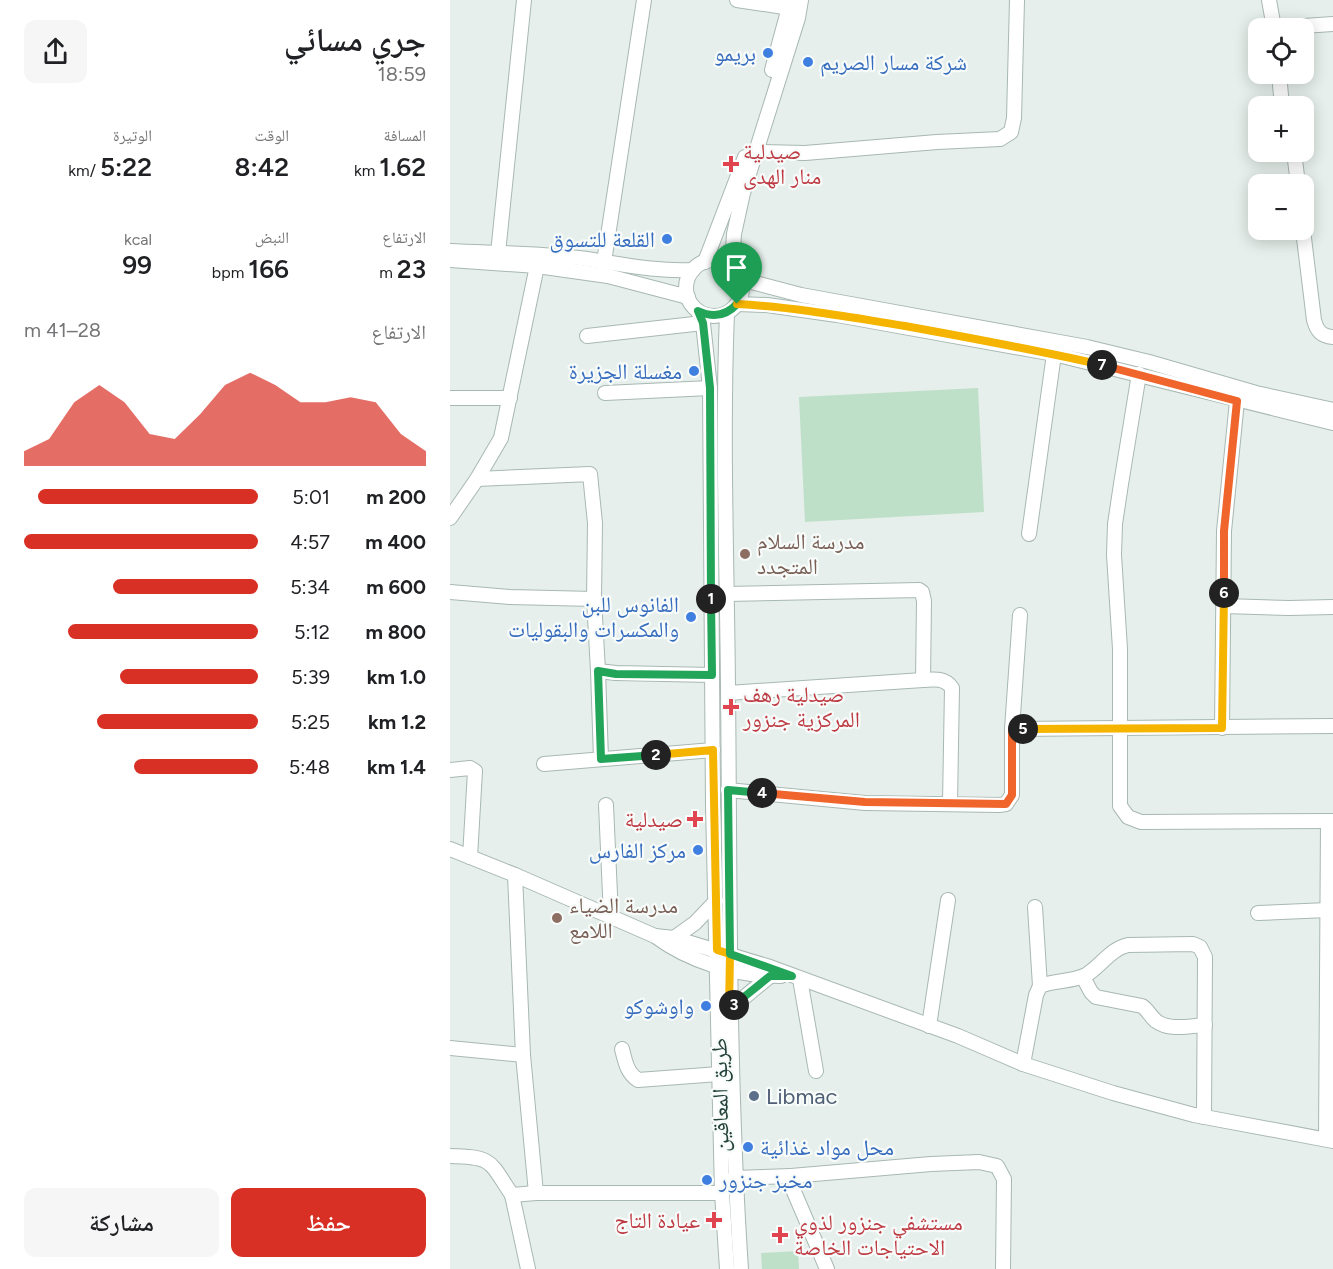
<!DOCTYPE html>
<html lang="ar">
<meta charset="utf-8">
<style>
:root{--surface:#fff;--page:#f6f6f6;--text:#202124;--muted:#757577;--accent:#d93025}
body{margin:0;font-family:Figtree,"Noto Naskh Arabic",sans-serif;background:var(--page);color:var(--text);direction:rtl;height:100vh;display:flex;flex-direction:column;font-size:22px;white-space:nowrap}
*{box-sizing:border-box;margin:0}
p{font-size:20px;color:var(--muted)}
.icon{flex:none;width:33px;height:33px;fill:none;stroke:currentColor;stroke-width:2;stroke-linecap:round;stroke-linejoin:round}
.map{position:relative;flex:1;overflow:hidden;direction:ltr}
.details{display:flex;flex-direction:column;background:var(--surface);width:450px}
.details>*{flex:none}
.fabs{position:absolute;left:798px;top:18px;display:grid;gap:12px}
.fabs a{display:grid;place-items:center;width:66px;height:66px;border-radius:12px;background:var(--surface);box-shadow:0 3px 15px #0003;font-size:30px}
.pin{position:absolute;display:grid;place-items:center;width:51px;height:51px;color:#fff;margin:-62px -26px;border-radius:50% 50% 50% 0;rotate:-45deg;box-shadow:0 0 6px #0007}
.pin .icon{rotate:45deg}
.km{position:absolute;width:30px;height:30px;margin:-15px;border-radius:50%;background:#222;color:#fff;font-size:16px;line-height:30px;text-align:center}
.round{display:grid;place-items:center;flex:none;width:63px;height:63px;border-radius:12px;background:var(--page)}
.head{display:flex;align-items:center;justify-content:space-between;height:102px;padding:0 24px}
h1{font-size:33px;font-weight:600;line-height:45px}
.metrics{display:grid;grid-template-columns:repeat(3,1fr);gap:9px;height:102px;padding:6px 24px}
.metrics div{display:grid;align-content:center}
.metrics b{font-size:26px;font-weight:600}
.metrics small{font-size:16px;font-weight:400}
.metrics p{font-size:16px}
.chart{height:168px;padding:12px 24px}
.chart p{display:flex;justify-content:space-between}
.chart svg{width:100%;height:108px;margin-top:6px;fill:var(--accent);opacity:.7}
.primary-button{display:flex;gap:12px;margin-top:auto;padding:12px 24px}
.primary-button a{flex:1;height:69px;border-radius:12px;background:var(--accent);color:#fff;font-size:24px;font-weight:600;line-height:69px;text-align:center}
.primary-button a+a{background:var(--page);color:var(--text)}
ul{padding:0 24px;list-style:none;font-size:20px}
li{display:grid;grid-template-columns:96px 72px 1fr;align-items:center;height:45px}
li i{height:15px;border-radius:8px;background:var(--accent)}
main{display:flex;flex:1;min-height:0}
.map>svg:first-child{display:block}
</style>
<main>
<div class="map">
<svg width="883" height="1269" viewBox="0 0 883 1269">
<rect width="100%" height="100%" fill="#e6efeb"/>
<g fill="#bfe0c8">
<polygon points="528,388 534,512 355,522 349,397"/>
<polygon points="348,1251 349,1269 312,1269 311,1253"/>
</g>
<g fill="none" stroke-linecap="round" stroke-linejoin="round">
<defs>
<g id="minor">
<polyline points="287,0 340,8"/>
<polyline points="819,0 824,28"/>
<polyline points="824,28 883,24"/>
<polyline points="322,70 341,0"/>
<polyline points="829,74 832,106"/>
<polyline points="306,152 355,153 487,142 550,139 561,132 564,118 567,0"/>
<polyline points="844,152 848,184"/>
<path d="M853,230L864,320C867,331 871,336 883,337"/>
<path d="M0,251C43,253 86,253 129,258C167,263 204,272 243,270"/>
<polyline points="48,253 74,0"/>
<polyline points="0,260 87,266 158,276 238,297"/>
<circle cx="264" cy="288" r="28"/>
<polyline points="154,262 194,0"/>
<polyline points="255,262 295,157"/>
<polyline points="282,267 284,234 293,193 348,18 351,0"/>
<polyline points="290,279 351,295 637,347 699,362 806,393 883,410"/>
<polyline points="287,304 317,305 387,315 604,354 883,423"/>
<polyline points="248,311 253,323 260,388 263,806 272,1193 277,1269"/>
<path d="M277,313C272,438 277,563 278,688C280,882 278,1075 291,1269"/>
<polyline points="137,336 253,323"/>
<polyline points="689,374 671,484 665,524 664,555 670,649 670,806 678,817 691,822 883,821"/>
<polyline points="155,393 260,388"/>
<polyline points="0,398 60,398"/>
<polyline points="27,479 140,474 145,523 144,599 148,671 166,673 262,675"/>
<polyline points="0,518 27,479 51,438 87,266"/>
<polyline points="579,534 604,354"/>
<polyline points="0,592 60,597 144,599"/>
<polyline points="276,594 469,590 472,592 474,601 473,680"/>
<polyline points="774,606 839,608 883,607"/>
<polyline points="148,671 151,759"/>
<path d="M278,693L473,680C485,679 495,678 502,688L500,803"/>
<polyline points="772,728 774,531 787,401"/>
<polyline points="562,729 570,615"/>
<polyline points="94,764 263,750"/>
<polyline points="0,770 20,768 25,771 20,857"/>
<polyline points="278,790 415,803 549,805 556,804 562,795 562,729 883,726"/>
<polyline points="156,805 161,917"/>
<path d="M0,849L65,875L205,936C240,962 287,976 331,976"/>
<polyline points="65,875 73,1055 86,1193"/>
<polyline points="585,907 590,986"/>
<polyline points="808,913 878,910"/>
<polyline points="205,936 224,938 320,967 508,1036 573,1064 663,1093 744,1115 883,1141"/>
<polyline points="224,938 245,923 266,901"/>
<path d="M633,977L641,992L646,997L692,1006C698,1010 700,1016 706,1021C719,1031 740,1026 755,1025"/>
<polyline points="350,979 366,1071"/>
<polyline points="279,1010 320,976"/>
<polyline points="479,1026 498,900"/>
<polyline points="0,1048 73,1055"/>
<path d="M172,1049C175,1061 177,1073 188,1080L269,1074"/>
<path d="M573,1064L586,995L590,986C604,980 622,982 636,975C651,966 660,949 678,945L743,944L750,947L755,957L754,1117"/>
<polyline points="876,1139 878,822"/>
<path d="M0,1156C44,1157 39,1161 62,1195"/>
<polyline points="341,1176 481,1164 529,1162 547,1166 554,1179 553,1269"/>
<polyline points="284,1178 341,1176 342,1187 377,1269"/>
<polyline points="78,1269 62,1195 86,1193 272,1193"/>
</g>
</defs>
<use href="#minor" stroke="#a8b8b2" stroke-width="16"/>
<use href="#minor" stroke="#fff" stroke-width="14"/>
</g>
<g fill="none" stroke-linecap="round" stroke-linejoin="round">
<defs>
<path id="split-1" d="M261,599L260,388L253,323L248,311C263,318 276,316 287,304"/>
<polyline id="split-2" points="206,755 151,759 148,671 166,674 262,675 261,599"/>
<polyline id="split-3" points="206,755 263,750 267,950 280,954 279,1010 284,1005"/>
<polyline id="split-4" points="284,1005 320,976 342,976 280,954 278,790 312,793"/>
<polyline id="split-5" points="312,793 415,802 556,804 562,795 562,729 573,729"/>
<polyline id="split-6" points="573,729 772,728 774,593"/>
<polyline id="split-7" points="652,365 787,401 774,531 774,593"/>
<path id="split-8" d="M287,304C343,307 399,317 455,326C521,338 587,350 652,365"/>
</defs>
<use href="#split-1" stroke="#fff" stroke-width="12"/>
<use href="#split-2" stroke="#fff" stroke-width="12"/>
<use href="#split-3" stroke="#fff" stroke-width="12"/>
<use href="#split-4" stroke="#fff" stroke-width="12"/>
<use href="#split-5" stroke="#fff" stroke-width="12"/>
<use href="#split-6" stroke="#fff" stroke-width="12"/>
<use href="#split-7" stroke="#fff" stroke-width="12"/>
<use href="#split-8" stroke="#fff" stroke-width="12"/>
<use href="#split-1" stroke="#22a559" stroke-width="8"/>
<use href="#split-2" stroke="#22a559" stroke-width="8"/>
<use href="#split-3" stroke="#f5b400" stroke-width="8"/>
<use href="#split-4" stroke="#22a559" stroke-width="8"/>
<use href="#split-5" stroke="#f0652b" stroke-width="8"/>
<use href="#split-6" stroke="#f5b400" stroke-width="8"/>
<use href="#split-7" stroke="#f0652b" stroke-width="8"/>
<use href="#split-8" stroke="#f5b400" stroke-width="8"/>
</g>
<g fill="#3f7fe0" stroke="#f7fbf9" stroke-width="2">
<circle cx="318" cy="53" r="6"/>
<circle cx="358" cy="62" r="6"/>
<circle cx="217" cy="239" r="6"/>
<circle cx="244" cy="371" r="6"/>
<circle cx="241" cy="617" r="6"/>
<circle cx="248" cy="850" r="6"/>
<circle cx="256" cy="1006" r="6"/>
<circle cx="298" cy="1147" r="6"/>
<circle cx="257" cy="1180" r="6"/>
</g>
<g fill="#e0444e" stroke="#f7fbf9" stroke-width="2">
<path d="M278 155h6v6h6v6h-6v6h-6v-6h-6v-6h6z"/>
<path d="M278 698h6v6h6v6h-6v6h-6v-6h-6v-6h6z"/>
<path d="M242 810h6v6h6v6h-6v6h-6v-6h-6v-6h6z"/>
<path d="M261 1211h6v6h6v6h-6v6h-6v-6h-6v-6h6z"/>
<path d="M327 1226h6v6h6v6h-6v6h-6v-6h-6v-6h6z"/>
</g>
<g fill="#8d6e63" stroke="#f7fbf9" stroke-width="2">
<circle cx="295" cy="554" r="6"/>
<circle cx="107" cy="918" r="6"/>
</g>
<circle fill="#5c6f8a" stroke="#f7fbf9" stroke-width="2" cx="304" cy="1096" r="6"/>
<g text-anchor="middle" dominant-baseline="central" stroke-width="4.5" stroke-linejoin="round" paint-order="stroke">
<g font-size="22" fill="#366cbe" stroke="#f7fbf9" text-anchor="end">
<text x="306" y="53">بريمو</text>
<text x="370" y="62" text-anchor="start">شركة مسار الصريم</text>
<text x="205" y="239">القلعة للتسوق</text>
<text x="232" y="371">مغسلة الجزيرة</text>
<text x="229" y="604">الفانوس للبن<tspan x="229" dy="25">والمكسرات والبقوليات</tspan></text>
<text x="236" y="850">مركز الفارس</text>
<text x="244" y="1006">واوشوكو</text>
<text x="310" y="1147" text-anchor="start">محل مواد غذائية</text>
<text x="269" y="1180" text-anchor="start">مخبز جنزور</text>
</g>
<g font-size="22" fill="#be3a42" stroke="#f7fbf9" text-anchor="start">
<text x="293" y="151">صيدلية<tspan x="293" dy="25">منار الهدى</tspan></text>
<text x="293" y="694">صيدلية رهف<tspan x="293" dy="25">المركزية جنزور</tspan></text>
<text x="233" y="819" text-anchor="end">صيدلية</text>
<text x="250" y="1220" text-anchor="end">عيادة التاج</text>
<text x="344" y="1222">مستشفي جنزور لذوي<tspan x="344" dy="25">الاحتياجات الخاصة</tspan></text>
</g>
<g font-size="22" fill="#785e54" stroke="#f7fbf9" text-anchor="start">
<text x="307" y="541">مدرسة السلام<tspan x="307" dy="25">المتجدد</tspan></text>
<text x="119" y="905">مدرسة الضياء<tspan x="119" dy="25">اللامع</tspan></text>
</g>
<g font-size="22" fill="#24423a" stroke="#f7fbf9">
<text transform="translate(270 1095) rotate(-91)">طريق المعاقين</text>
</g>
<g font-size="22" fill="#4e5e75" stroke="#f7fbf9" text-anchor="start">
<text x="316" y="1096">Libmac</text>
</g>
</g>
</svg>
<div class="fabs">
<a><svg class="icon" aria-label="locate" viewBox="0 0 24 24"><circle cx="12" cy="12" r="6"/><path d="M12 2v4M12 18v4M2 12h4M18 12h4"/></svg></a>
<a>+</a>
<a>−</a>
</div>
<div class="pin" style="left:287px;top:304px;background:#1e9e55"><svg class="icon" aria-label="arrive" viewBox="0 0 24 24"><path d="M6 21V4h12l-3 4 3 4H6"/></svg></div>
<b class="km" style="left:261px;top:599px">1</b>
<b class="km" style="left:206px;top:755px">2</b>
<b class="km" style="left:284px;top:1005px">3</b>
<b class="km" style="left:312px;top:793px">4</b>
<b class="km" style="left:573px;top:729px">5</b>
<b class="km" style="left:774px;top:593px">6</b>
<b class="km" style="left:652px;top:365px">7</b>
</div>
<section class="details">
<div class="head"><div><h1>جري مسائي</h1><p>18:59</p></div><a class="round"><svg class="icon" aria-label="share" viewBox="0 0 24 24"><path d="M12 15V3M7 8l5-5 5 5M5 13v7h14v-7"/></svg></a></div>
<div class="metrics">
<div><p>المسافة</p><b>1.62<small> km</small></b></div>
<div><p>الوقت</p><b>8:42</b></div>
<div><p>الوتيرة</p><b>5:22<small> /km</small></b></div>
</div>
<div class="metrics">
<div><p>الارتفاع</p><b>23<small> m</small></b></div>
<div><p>النبض</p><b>166<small> bpm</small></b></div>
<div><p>kcal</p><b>99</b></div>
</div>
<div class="chart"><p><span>الارتفاع</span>28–41 m</p>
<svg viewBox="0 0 160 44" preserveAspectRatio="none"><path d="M0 44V38L10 33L20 18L30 11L40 18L50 31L60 33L70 23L80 11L90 6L100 11L110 18L120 18L130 16L140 18L150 31L160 38V44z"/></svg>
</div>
<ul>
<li><b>200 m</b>5:01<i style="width:94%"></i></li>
<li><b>400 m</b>4:57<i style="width:100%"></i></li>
<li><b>600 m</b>5:34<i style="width:62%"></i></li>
<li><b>800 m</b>5:12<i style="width:81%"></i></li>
<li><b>1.0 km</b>5:39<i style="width:59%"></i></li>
<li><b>1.2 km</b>5:25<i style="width:69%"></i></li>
<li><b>1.4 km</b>5:48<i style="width:53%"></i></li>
</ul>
<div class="primary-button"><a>حفظ</a><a>مشاركة</a></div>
</section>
</main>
